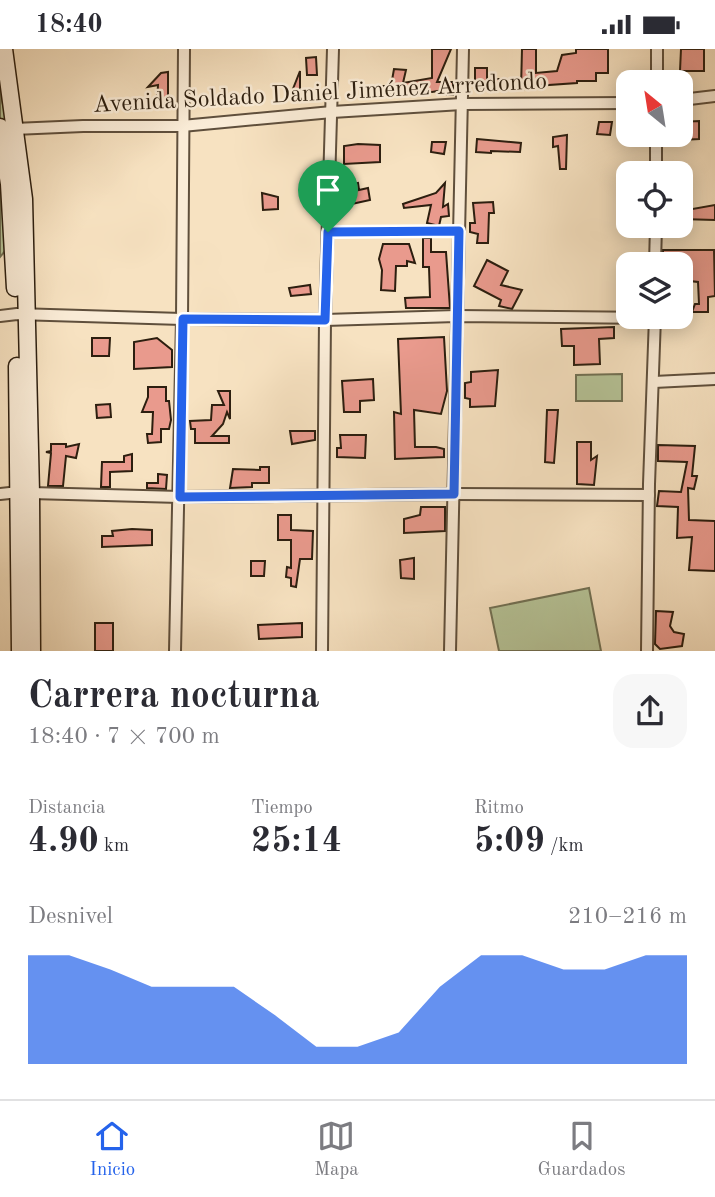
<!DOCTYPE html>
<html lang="es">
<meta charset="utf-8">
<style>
:root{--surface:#fff;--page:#f7f7f7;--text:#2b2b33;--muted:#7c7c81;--line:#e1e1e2;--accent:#2563eb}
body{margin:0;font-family:"Old Standard TT",serif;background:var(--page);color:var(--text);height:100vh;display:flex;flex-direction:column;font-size:26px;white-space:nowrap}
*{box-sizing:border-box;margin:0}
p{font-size:23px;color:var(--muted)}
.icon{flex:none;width:38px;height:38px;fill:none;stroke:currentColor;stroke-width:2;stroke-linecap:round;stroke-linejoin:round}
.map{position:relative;height:602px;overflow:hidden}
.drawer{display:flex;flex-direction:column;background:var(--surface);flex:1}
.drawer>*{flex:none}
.needle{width:46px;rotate:330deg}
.controls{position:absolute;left:616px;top:21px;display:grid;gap:14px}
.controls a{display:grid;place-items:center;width:77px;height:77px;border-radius:14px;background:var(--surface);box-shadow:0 4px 18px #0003;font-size:35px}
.pin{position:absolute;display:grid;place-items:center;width:60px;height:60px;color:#fff;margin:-72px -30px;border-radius:50% 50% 50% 0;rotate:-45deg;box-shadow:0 0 7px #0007}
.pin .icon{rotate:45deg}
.round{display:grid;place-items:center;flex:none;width:74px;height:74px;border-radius:21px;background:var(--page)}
.headline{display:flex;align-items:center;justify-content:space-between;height:119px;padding:0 28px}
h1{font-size:38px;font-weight:800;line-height:52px}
.figures{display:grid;grid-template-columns:repeat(3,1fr);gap:10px;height:119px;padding:7px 28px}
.figures div{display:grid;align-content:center}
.figures b{font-size:35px;font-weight:800}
.figures small{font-size:19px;font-weight:400}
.figures p{font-size:19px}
.chart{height:196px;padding:14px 28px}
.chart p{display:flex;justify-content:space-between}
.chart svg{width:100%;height:126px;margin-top:7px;fill:var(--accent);opacity:.7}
.status{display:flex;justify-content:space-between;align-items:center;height:49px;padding:0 35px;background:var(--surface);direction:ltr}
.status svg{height:19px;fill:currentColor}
.menu{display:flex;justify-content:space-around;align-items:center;height:98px;border-top:2px solid var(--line);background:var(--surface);font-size:19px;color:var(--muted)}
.menu a{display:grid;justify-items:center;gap:4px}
.menu .current{color:var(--accent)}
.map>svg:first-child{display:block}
</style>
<div class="status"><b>18:40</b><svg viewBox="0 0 49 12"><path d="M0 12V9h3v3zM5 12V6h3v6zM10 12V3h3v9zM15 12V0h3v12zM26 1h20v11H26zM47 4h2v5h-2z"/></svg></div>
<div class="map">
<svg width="715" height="602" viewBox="0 0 715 602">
<rect width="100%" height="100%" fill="#f7e2c1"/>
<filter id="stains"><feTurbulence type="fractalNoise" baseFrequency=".00286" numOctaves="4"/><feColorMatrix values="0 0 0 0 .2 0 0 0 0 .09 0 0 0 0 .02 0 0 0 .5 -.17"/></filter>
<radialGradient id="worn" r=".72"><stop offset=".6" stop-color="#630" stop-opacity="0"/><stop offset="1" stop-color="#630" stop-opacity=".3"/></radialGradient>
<g fill="#b6c498" stroke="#717154" stroke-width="2">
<polygon points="0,42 8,79 10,196 0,208"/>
<polygon points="622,325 622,352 576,352 576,326"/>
<polygon points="589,539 601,602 499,602 490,559"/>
</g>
<g fill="#e99a8d" stroke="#2c1e0f" stroke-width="2">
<polygon points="432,0 451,0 437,33 453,33 453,46 439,46 438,42 432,43 422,41 376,45 381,37 391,37 394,20 406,21 403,34 432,29"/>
<polygon points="522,0 536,0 536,24 557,22 562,6 576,4 576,0 608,0 608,24 596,24 596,32 577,32 577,34 535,37 535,41 521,40"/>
<polygon points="681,0 704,0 704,22 680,22"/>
<polygon points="316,8 317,26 307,26 306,9"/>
<polygon points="475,19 487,19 487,30 499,30 499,39 475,40"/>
<polygon points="300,22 300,50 289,50"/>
<polygon points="168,23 168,53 157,53 158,36 148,38 161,24"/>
<polygon points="699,72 699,90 681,91 681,73"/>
<polygon points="599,73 612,73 610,86 597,85"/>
<polygon points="567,86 566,120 560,120 558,97 553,98 553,88"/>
<polygon points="477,90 521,94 520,103 491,102 491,104 476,103"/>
<polygon points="432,93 446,93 444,105 431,103"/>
<polygon points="358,95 380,96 380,113 344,115 344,97"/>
<polygon points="358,134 359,141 368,139 370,151 347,156 344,137"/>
<polygon points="445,134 443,158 448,155 449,167 441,168 439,177 427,174 431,156 404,159 403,155 436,144"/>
<polygon points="262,144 278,148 278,160 263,161"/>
<polygon points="493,153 494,164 489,164 488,194 477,194 478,185 470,183 470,174 475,174 473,154"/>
<polygon points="715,156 715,171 681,170 681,162"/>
<polygon points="423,189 431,189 431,203 446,203 450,259 406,259 405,249 430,248 429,218 423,218"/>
<polygon points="383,195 409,195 415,214 407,212 407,217 396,217 395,242 381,241 382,221 379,210"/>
<polygon points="663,201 714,201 715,247 708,248 708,263 692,263 695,255 699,255 698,233 681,231 681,215 663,215"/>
<polygon points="487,211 508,222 501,236 522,241 512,260 499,257 501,251 474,237"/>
<polygon points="310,236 311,245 291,247 289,239"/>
<polygon points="614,278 614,289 599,290 600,315 574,316 574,297 562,297 561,280"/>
<polygon points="444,288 447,342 441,365 414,361 415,398 436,398 444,400 444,408 395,410 394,363 401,365 398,290"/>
<polygon points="92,289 110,289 109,307 92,307"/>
<polygon points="157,289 172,301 172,318 134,320 134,293"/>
<polygon points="498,321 495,357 470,358 470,350 465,349 465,334 471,333 471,323"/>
<polygon points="373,330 374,351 360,352 360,363 344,363 342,332"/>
<polygon points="148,338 166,338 166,352 169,352 171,371 169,380 161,380 161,393 148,394 147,385 152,385 153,363 142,363 148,348"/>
<polygon points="218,342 230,342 230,370 227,363 223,375 212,387 229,387 229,394 195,394 195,380 191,380 190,372 211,371 212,356 224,356"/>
<polygon points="110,355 111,368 97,369 96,356"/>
<polygon points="547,361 558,361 554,414 545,413"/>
<polygon points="290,382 315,382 315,391 292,395"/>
<polygon points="340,386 366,386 365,409 337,408 337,399 341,399"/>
<polygon points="577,393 591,393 591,411 597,407 594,436 577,435"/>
<polygon points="51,395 66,395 66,398 79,395 76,409 66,407 63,437 48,437 51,404 46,403 51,402"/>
<polygon points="658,396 695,397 692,427 697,427 694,440 688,439 689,471 715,472 715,522 689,521 692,488 677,489 678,458 657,457 659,442 681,443 687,413 658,412"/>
<polygon points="132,405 132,422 110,423 110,438 101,438 102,413 124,413 124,407"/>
<polygon points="260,418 269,418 269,434 252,434 252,438 230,439 233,420 260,421"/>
<polygon points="158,425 167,426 166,440 147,439 147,434 158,434"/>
<polygon points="421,458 445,458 445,482 404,484 404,470 420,466"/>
<polygon points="278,466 291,466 291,481 313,482 312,510 300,510 296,538 291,537 291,529 286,528 287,518 291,519 291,491 278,491"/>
<polygon points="132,480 152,481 152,496 102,498 102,487 113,487 112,482"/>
<polygon points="414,509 414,530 401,529 400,511"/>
<polygon points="251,512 265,512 264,527 251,527"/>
<polygon points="656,562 673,563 670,577 674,583 684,585 682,597 660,600 655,595"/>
<rect x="95" y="574" width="18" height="28"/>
<polygon points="302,574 302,588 259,590 258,576"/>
</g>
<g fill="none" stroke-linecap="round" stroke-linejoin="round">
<defs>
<polyline id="lane" points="329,183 459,182"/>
<g id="street">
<polyline points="657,33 657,0"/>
<polyline points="681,51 715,47"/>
<polyline points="14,80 83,77 182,77 332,63 462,55 628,54"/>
<polyline points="656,124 656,86"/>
<polyline points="655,215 656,177"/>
<polyline points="0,267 17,265 182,270 325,271 456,267 655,269"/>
<polyline points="654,333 715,330"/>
<polyline points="31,444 180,448 454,445 649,446"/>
<polyline points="0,445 19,443"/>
<polyline points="175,602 182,270 184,0"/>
<polyline points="322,602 325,271 333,0"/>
<polyline points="450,602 463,0"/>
<polyline points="647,602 649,435 655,268"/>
</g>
<g id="secondary">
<polyline points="4,0 24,150 31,444 32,602"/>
<polyline points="0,78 9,135 15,239"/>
<polyline points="17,317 20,602"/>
</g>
</defs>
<use href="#lane" stroke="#5f4f3c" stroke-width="9"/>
<use href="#street" stroke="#5f4f3c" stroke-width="14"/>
<use href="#secondary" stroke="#2c1e0f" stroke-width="19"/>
<use href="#lane" stroke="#faecd7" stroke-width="5"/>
<use href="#street" stroke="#faecd7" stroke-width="10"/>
<use href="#secondary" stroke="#faecd7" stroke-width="16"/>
</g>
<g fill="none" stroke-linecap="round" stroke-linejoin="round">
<defs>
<polygon id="route" points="459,182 454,445 180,448 183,270 325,271 328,183"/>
</defs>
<use href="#route" stroke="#fff" stroke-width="14"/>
<use href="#route" stroke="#2563eb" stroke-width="9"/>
</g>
<g text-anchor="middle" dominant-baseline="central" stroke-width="5" stroke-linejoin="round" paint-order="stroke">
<g font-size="24" fill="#2c1e0f" stroke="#faecd7">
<text transform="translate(320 45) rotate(-3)">Avenida Soldado Daniel Jiménez Arredondo</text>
</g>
</g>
<rect width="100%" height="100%" filter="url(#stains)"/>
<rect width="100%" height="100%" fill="url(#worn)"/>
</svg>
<div class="controls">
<a><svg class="needle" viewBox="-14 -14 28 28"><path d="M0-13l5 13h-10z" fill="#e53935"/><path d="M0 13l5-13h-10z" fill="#7c7c81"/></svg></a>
<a><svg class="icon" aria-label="locate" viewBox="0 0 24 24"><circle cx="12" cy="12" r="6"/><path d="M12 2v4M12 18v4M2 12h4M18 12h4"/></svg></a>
<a><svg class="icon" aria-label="layers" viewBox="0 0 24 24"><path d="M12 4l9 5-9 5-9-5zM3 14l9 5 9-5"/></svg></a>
</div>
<div class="pin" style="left:328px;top:183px;background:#1e9e55"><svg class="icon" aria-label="arrive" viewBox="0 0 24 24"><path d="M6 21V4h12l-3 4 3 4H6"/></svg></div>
</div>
<section class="drawer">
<div class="headline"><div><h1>Carrera nocturna</h1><p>18:40 · 7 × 700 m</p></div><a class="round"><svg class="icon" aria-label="share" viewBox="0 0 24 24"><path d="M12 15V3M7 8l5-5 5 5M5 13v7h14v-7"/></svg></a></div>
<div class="figures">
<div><p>Distancia</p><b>4.90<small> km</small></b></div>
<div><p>Tiempo</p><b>25:14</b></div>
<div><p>Ritmo</p><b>5:09<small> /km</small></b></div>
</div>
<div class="chart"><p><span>Desnivel</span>210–216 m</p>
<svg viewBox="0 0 160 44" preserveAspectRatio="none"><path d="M0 44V6L10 6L20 11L30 17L40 17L50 17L60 27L70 38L80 38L90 33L100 17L110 6L120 6L130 11L140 11L150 6L160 6V44z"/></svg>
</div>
</section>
<nav class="menu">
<a class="current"><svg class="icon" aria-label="home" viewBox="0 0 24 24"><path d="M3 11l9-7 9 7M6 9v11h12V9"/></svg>Inicio</a>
<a><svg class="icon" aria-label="map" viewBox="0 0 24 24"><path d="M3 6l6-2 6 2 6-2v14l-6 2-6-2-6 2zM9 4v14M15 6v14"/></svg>Mapa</a>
<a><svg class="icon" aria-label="saved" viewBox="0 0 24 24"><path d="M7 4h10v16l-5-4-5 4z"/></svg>Guardados</a>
</nav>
